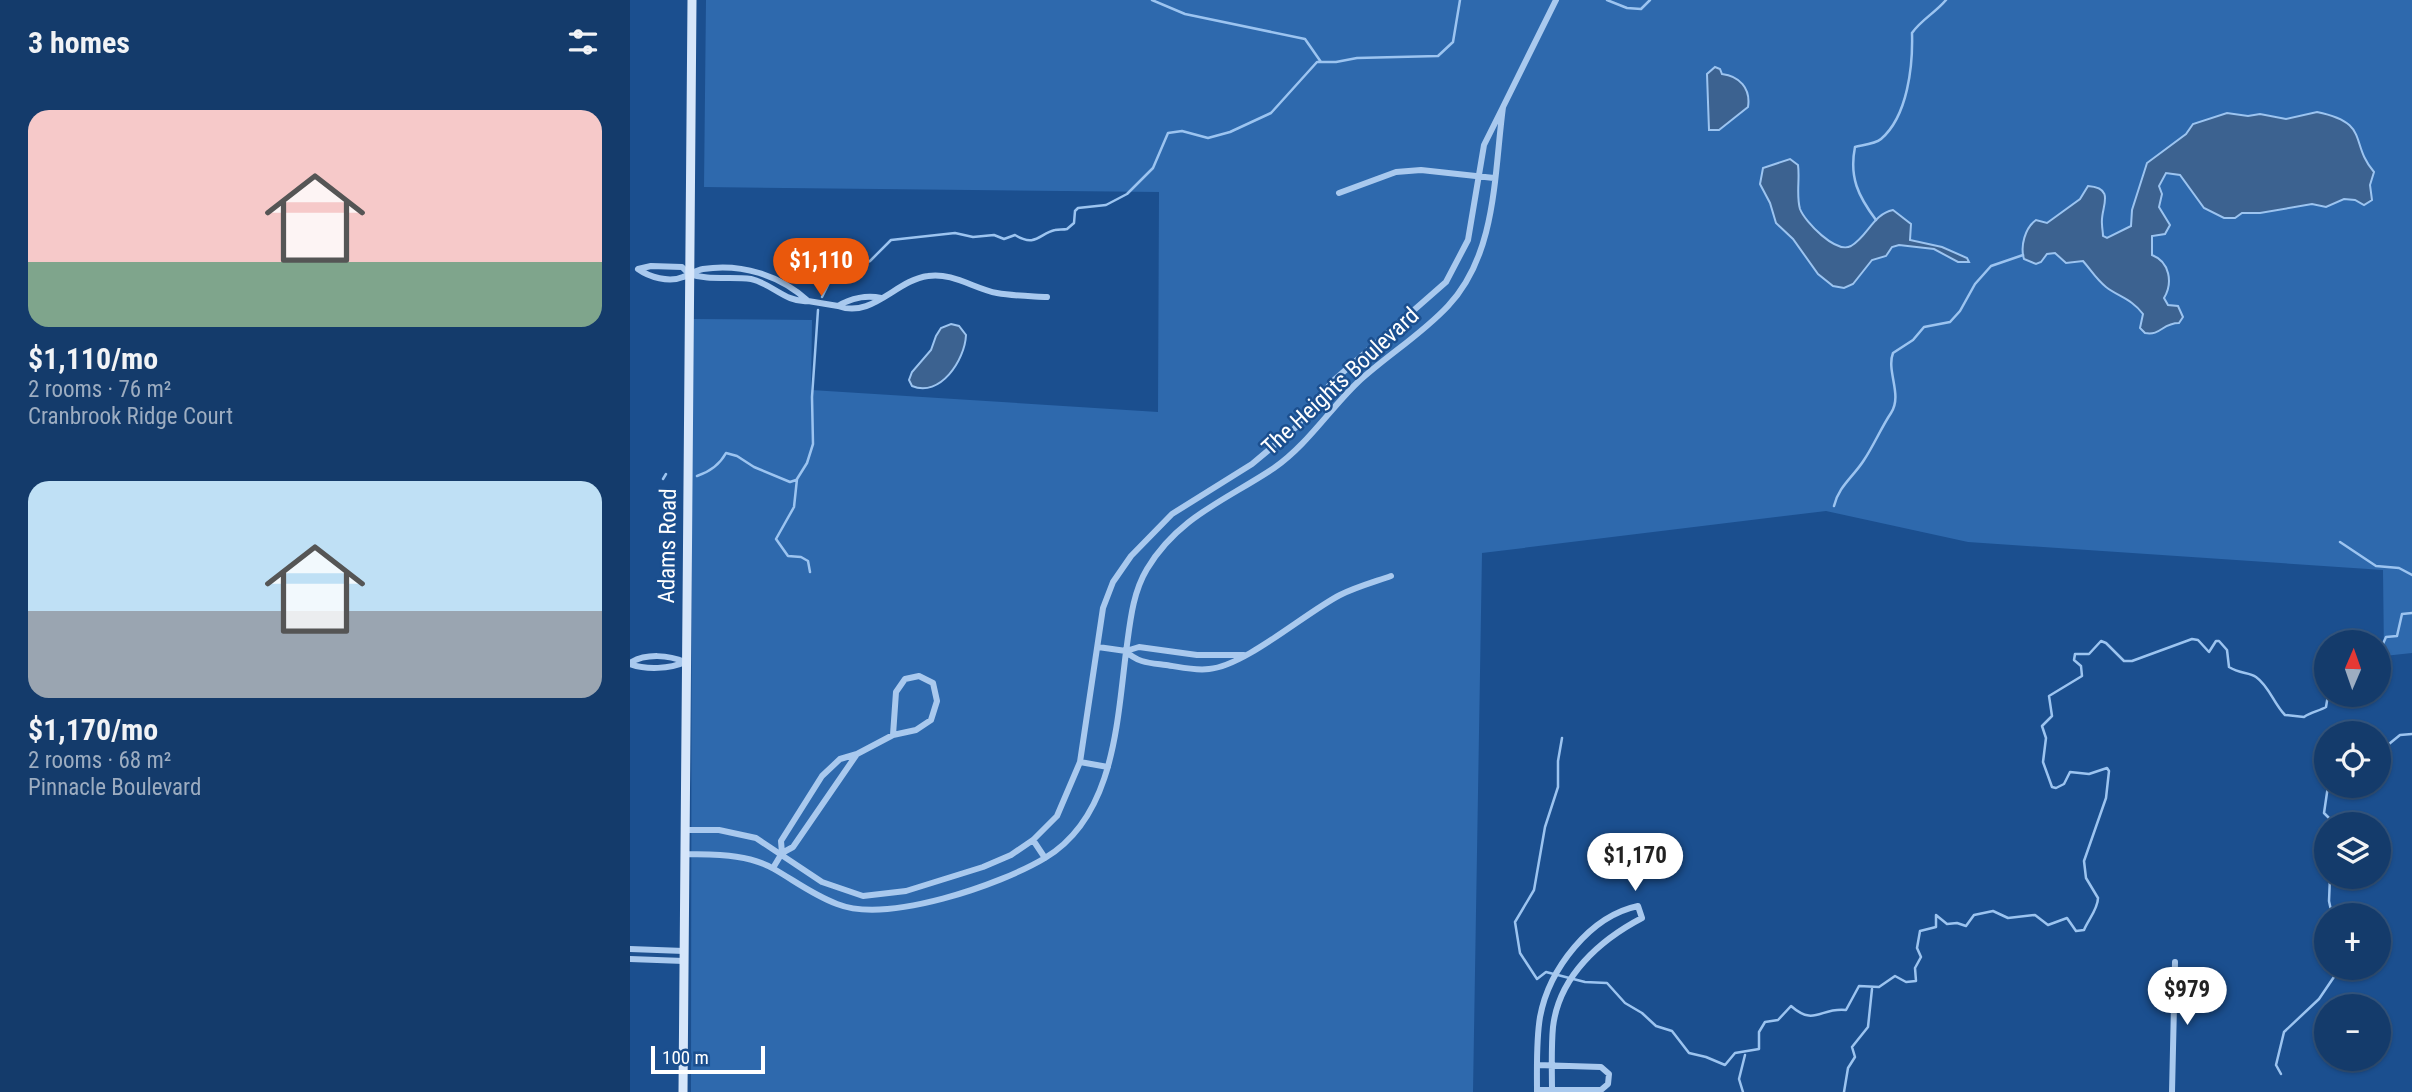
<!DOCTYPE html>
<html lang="en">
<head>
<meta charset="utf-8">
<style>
  :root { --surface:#143b6b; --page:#214673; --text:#f1f3f6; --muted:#9dadc1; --line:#33557e; --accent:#ea580c }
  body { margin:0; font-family:"Roboto Condensed",sans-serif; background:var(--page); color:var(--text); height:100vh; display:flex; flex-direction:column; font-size:26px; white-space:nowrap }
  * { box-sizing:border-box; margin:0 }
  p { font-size:23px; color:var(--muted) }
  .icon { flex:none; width:38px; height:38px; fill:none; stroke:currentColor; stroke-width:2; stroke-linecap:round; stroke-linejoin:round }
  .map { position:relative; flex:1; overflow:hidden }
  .side { display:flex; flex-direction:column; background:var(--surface); width:630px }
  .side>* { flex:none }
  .needle { width:46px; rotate:2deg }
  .fabs { position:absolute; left:1684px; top:630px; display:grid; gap:14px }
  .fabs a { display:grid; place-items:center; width:77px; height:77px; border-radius:50%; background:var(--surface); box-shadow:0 2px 5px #0004,0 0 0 2px var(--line); font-size:35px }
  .scale { position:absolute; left:21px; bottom:18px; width:114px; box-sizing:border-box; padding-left:7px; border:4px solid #fff; border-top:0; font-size:19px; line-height:24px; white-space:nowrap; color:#fff; -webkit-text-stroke:5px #1b4f8f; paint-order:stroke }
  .price { position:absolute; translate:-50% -60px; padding:0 16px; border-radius:24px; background:#fff; color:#222; font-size:23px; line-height:46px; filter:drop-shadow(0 2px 4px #0008) }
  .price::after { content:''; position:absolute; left:50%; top:42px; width:21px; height:16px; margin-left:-10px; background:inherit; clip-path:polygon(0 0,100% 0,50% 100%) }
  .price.current { background:var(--accent); color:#fff }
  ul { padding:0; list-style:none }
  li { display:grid; align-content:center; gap:14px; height:371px; padding:0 28px }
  li span { display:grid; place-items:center; height:217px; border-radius:21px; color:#555 }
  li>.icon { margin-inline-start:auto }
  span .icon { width:126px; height:126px; fill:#fffc; stroke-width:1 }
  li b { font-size:30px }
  h2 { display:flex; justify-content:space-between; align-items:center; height:84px; padding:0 28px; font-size:30px }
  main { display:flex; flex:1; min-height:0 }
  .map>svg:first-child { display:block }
  .green { fill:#2e69ad }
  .water { fill:#3c6290; stroke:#9cc4f0; stroke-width:2 }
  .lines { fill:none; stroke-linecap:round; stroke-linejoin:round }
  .stream { stroke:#9cc4f0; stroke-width:2.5 }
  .street { stroke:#a9c9ee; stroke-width:6 }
  .secondary { stroke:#d6e6fa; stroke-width:9 }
  .labels { text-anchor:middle; stroke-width:5; stroke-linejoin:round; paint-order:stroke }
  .street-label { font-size:23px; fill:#fff; stroke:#1b4f8f }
</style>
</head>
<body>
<main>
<section class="side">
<h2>3 homes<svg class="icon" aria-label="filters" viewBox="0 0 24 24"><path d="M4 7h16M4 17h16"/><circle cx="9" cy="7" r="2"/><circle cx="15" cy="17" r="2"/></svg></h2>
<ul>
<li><span style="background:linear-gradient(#f6c9c9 70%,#7fa58c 0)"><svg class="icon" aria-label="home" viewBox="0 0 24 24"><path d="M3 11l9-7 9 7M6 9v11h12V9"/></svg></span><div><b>$1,110/mo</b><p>2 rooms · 76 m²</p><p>Cranbrook Ridge Court</p></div></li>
<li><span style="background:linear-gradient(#bfe0f5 60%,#9aa5b1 0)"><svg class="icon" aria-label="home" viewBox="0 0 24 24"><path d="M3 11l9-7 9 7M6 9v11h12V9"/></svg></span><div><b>$1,170/mo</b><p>2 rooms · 68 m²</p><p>Pinnacle Boulevard</p></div></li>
</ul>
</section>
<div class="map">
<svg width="1782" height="1092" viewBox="0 0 1782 1092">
  <rect width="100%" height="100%" fill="#1b4f8f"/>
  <path class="green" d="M 76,0 L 1782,0 L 1782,653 L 1754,656 L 1753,570 L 1338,542 L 1196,511 L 852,553 L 843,1092 L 61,1092 L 62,319 L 182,320 L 181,390 L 528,412 L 529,192 L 74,187 Z"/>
  <path class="water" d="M 1085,67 L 1090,69 L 1092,74 C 1109,76 1121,88 1118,107 L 1089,130 L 1079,130 L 1077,74 Z
    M 1687,112 C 1741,123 1719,143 1744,172 L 1740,185 L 1742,200 L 1734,205 L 1725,200 L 1714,199 L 1696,207 L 1682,204 L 1630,213 L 1612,213 L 1605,218 L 1594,218 L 1574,208 L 1550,175 L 1536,173 L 1529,186 L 1532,194 L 1529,207 L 1540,225 L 1535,234 L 1522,236 L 1522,255 C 1540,262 1543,283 1534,298 L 1538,305 L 1548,306 L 1553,317 L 1549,323 C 1532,323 1531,336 1515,333 L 1510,328 L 1513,314 C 1502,299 1489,297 1476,287 C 1466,279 1461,270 1453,261 L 1436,263 L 1425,253 L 1417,254 L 1411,262 L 1406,264 L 1394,259 C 1390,246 1395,228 1406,220 L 1417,223 L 1450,199 L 1458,186 C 1487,188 1470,208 1472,224 C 1472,228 1473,232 1473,236 L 1477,238 L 1501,226 L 1502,210 L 1517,163 L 1556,134 L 1563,124 L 1597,113 L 1618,116 L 1630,114 L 1656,119 Z
    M 1160,159 L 1168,165 C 1170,179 1166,195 1170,209 C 1175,222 1206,254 1221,246 C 1238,236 1243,214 1263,210 L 1281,224 L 1280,240 L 1312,247 L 1337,258 L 1339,262 L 1328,262 L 1304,249 L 1269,245 L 1262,247 L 1256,256 L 1242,260 L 1223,284 L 1214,288 L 1203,286 L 1188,274 L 1163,239 L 1146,223 L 1140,203 L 1130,184 L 1133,168 Z
    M 321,324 L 329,326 L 336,335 C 335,360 310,398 282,386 L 279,380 L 282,372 L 301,350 L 306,336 L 311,328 Z"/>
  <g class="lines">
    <path class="stream" d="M 522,0 L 555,14 L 675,39 L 691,62
      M 977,0 L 997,8 L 1011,9 L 1020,0
      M 1246,220 C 1228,196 1219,177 1225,147 C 1233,145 1245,144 1251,139 C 1278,116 1283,65 1282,33 C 1291,20 1305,13 1316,0
      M 192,297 L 202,277 L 240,261 L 261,240 L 325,233 L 343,237 L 364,235 L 374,239 L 385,235 C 406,248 410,233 425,230 C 429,229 433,230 437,229 L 444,223 L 445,211 L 448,208 L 476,205 L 497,194 L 523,168 L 538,133 L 552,131 L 578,138 L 600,132 L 641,113 L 687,62 L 706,62 L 727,58 L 808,56 L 823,42 L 830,0
      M 67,476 C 79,472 90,464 96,453 L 107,456 L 124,467 L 160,482 L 166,480
      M 33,479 L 36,474
      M 1204,506 C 1208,487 1224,476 1234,460 C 1244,445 1251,428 1261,413 C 1273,395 1256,371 1263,353 L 1283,340 L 1294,327 L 1320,322 L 1330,311 L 1345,284 L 1361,266 L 1393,255
      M 1710,542 L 1746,566 L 1769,568 L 1782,575
      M 180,572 L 178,561 L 171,557 L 158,556 L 146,539 L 164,507 L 167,479 L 177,463 L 183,444 L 182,397 L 188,310
      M 1748,655 L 1756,637 L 1767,636 L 1772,614 L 1782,613
      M 932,738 L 928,761 L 928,787 L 915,827 L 904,890 L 885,922 L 890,953 L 907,979 L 916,972 L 955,982 L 977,983 L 995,1003 L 1012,1013 L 1026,1026 L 1042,1031 L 1059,1053 L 1076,1057 L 1095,1065 L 1105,1053 L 1129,1049 L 1129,1032 L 1135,1022 L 1148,1020 L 1161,1006 C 1185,1027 1190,1007 1216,1010 L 1229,986 L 1249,987 L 1265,976 L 1276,982 L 1286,981 L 1285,968 L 1291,957 L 1287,948 L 1290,931 L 1306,927 L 1306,915 L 1317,924 L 1327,923 L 1336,926 L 1344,915 L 1363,911 L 1378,918 L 1405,915 L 1418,925 L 1437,918 L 1446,931 L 1454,930 C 1458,920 1468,909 1468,898 L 1456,878 L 1454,861 L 1476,798 L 1479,771 L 1477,768 L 1459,774 L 1440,772 L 1434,784 L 1426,788 L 1422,787 L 1413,762 L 1416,738 L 1412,726 L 1422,716 L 1419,696 L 1452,676 L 1451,666 L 1444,660 L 1445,654 L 1459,654 L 1471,641 L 1476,643 L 1494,661 L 1502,661 L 1562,639 L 1568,640 L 1579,652 L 1586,641 L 1589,641 L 1597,650 L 1599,667 C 1610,674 1619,672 1626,677 C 1639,686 1644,704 1655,715 L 1674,717 C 1681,712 1689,711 1696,707 L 1698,695
      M 1748,753 L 1770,735 L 1782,734
      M 1698,786 L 1694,813 L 1700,819 L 1701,824
      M 1696,839 L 1696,860
      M 1700,877 L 1699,901 L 1702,915
      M 1651,1074 L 1646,1065 L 1654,1032 L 1689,999 L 1710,968
      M 1113,1092 L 1109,1079 L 1115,1055
      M 1214,1092 L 1218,1068 L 1225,1057 L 1222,1047 L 1238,1027 L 1242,989"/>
    <path class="street" d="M 873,107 L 926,0
      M 709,193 L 766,172 L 791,170 L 864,178
      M 59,274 C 79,281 100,276 121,279 C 141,283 156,303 178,301 C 150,275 111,263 73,269 C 66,270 60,275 53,277 C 39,283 19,277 8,269 L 21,266 L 52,267 L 59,274
      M 251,298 C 237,295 221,298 208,306 C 242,319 266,280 298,276 C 322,272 345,289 367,293 C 383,296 400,296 417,297
      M 178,301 L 208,306
      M 468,647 L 496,651
      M 614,655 L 567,655 L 509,647 L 496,651 C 507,663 521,663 536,665 C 550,667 565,671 579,669 C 615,666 675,613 710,595 C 726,587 744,582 761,576
      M 0,663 C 16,653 39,655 55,662
      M 0,664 C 16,670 40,669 55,662
      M 227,754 L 263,735 L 286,730 L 301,720 L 307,701 L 303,683 L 289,676 L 275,679 L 266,692 L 263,735
      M 450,762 L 478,767
      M 403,840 L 415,858
      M 54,854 C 84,855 116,853 144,869 C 165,881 183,895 207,904 C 257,924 370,885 415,858 C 484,817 487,723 496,652 C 500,624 502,594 517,569 C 548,517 596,500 644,468 C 677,445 699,410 727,383 C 756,356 791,335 818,306 C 867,254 864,174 873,107 L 854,145 L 838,240 L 816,282 L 703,381 L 665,428 L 622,464 L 542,514 L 501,556 L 483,582 L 473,608 L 450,762 L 427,816 L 403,840 L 381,855 L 353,867 L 276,891 L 233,896 L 192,882 L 126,838 L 89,830 L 54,830
      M 143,868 L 152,853 L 163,847 L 227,754 L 210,759 L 192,776 L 151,841 L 152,853
      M 0,949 L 54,951
      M 0,959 L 54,961
      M 907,1090 L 971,1090 L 978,1084 L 979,1074 L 971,1067 L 907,1065
      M 907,1092 C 907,1067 906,1041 910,1017 C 919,969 960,916 1008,906 L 1012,918 C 970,940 929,976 923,1027 C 921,1048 922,1071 922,1092
      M 1542,1092 L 1545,962"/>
    <path class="secondary" d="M 53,1092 L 62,0"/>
  </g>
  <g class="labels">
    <g class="street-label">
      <text transform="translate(710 381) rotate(-43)" y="8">The Heights Boulevard</text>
      <text transform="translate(37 546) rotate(-89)" y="8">Adams Road</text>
    </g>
  </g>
</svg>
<div class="fabs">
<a><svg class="needle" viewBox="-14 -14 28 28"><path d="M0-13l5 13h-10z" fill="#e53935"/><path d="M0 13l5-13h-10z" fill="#9dadc1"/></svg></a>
<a><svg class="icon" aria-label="locate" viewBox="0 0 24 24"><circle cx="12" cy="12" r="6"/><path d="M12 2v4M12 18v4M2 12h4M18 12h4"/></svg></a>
<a><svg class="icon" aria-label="layers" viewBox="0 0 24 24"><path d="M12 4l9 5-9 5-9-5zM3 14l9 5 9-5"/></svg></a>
<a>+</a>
<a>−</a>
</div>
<div class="scale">100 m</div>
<b class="price current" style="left:191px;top:298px">$1,110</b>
<b class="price" style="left:1005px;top:893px">$1,170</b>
<b class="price" style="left:1557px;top:1027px">$979</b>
</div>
</main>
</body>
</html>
